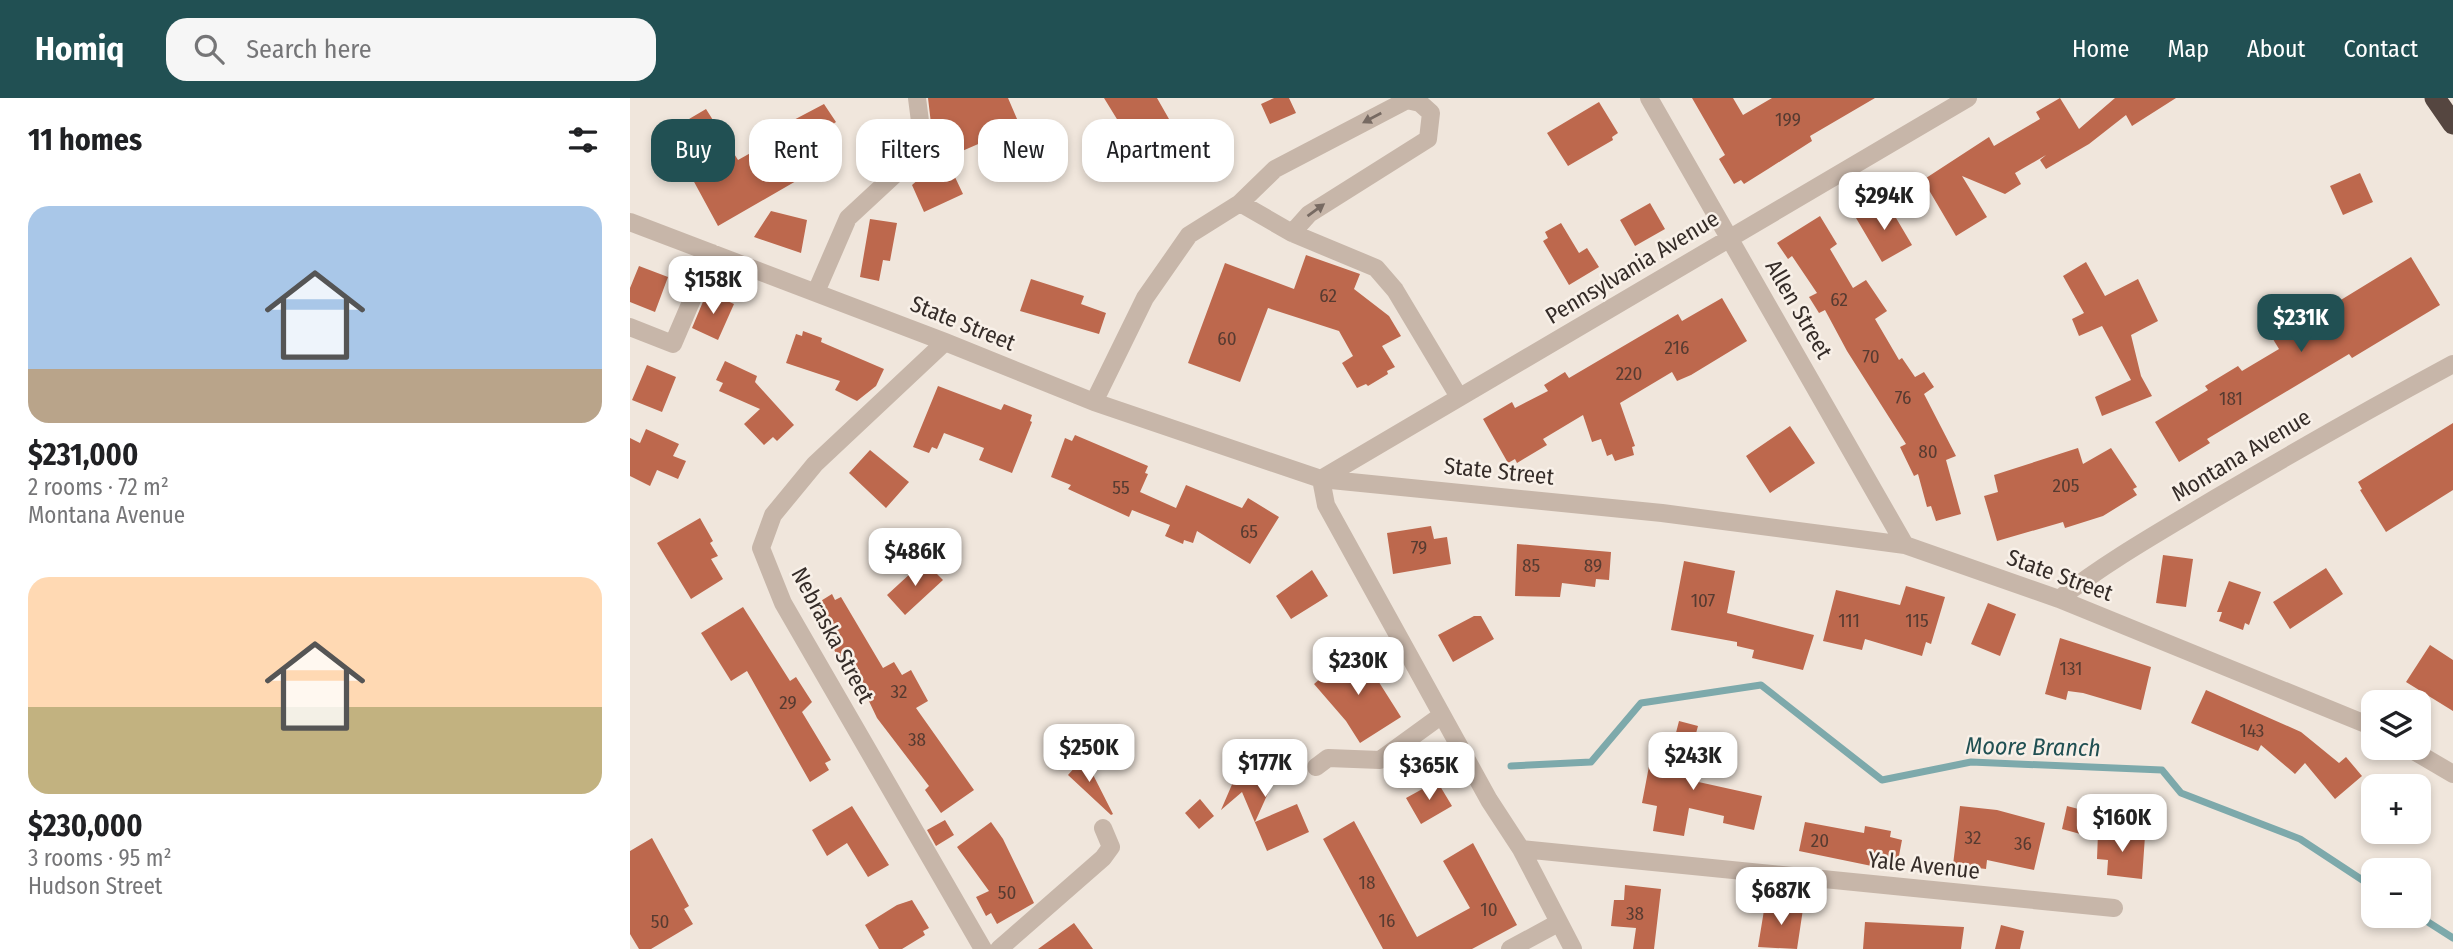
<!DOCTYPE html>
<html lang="en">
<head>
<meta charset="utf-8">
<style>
  :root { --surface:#fff; --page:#f6f6f6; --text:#202124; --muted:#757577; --accent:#215053 }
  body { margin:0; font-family:"Fira Sans Condensed",sans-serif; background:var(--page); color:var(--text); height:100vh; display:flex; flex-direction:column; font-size:26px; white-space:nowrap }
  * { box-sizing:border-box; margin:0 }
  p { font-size:23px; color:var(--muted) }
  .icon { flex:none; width:38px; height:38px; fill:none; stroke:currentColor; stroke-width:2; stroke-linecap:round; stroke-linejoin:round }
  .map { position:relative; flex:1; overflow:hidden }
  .sheet { display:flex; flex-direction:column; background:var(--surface); width:630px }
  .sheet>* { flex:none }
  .top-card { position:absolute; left:21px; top:21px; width:665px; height:63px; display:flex; gap:14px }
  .fabs { position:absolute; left:1731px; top:592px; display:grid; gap:14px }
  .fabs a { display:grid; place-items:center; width:70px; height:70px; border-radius:14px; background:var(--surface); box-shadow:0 4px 10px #0003; font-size:35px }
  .price { position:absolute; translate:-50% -60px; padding:0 16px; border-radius:14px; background:#fff; color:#222; font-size:23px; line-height:46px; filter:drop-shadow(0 2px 4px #0008) }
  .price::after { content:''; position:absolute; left:50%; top:42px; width:21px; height:16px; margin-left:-10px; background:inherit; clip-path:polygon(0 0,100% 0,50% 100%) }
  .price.current { background:var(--accent); color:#fff }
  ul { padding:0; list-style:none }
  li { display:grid; align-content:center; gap:14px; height:371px; padding:0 28px }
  li span { display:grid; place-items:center; height:217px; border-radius:21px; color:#555 }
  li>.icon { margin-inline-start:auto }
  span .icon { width:126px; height:126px; fill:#fffc; stroke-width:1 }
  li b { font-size:30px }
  h2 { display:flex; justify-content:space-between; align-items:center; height:84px; padding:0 28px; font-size:30px }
  .chip { padding:0 24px; border-radius:21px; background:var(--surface); box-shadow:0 4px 10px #0003; font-size:24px; line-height:63px }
  .chip.current { background:var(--accent); color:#fff }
  header { display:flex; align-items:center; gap:42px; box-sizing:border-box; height:98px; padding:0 35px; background:var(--accent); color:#fff }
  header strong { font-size:33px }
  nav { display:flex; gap:38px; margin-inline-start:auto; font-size:24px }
  .search { width:490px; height:63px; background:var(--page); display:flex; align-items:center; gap:18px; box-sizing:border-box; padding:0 24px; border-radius:21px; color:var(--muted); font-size:26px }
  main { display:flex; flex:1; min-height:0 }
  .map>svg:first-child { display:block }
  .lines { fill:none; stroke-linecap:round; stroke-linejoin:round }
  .stream { stroke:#7da9ab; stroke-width:7 }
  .building { fill:#bd684d }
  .minor { stroke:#c7b6a9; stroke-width:18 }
  .highway { stroke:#554640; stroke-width:21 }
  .oneway { fill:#776a62 }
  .labels { text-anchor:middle; stroke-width:5; stroke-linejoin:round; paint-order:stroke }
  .number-label { font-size:19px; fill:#573b31 }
  .street-label { font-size:23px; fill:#352c28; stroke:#f8f0e8 }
  .water-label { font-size:24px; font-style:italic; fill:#215053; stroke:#f8f0e8 }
</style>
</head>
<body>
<header>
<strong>Homiq</strong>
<div class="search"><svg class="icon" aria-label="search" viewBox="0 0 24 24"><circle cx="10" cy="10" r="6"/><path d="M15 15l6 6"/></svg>Search here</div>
<nav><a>Home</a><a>Map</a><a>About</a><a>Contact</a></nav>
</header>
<main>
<section class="sheet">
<h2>11 homes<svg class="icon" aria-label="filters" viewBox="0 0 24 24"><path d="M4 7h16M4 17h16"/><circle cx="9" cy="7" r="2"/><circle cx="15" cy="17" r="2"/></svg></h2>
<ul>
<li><span style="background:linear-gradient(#a9c7e8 75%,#b9a48a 0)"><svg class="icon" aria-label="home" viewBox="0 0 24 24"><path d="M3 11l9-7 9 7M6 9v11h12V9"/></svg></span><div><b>$231,000</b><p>2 rooms · 72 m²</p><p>Montana Avenue</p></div></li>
<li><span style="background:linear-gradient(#ffd9b3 60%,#c2b280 0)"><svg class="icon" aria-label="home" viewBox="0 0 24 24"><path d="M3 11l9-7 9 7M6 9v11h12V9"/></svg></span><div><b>$230,000</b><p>3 rooms · 95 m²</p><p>Hudson Street</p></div></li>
</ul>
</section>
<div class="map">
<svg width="1823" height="851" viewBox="0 0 1823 851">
  <rect width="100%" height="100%" fill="#f0e6dc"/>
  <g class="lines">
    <path class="stream" d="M 881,668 L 961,664 L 1011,605 L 1131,587 L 1252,682 L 1341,664 L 1532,672 L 1551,695 L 1670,741 L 1743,789
      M 1787,817 L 1823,840"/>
  </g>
  <path class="building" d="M 298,0 L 378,0 L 390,28 L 316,60 L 333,96 L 294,114 L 282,87 L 313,60 L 302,34 Z
    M 474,0 L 527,0 L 539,21 L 501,44 Z
    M 644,0 L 659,0 L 666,15 L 640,26 L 631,6 Z
    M 1062,0 L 1103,0 L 1113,17 L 1142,0 L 1245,0 L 1180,38 L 1182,43 L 1138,71 L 1114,86 L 1111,82 L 1104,86 L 1089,61 L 1095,57 Z
    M 1430,0 L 1449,31 L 1485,0 L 1546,0 L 1502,28 L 1496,17 L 1459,46 L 1416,71 L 1410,62 L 1416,57 L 1385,75 L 1391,86 L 1375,96 L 1332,78 L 1357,119 L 1326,138 L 1293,82 L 1359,39 L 1364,48 L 1410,21 L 1406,14 Z
    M 969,4 L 988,35 L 982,39 L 983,42 L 938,68 L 917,35 Z
    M 194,6 L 206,24 L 160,55 L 173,79 L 88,128 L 37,34 L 76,11 L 108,62 L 162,32 L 158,25 Z
    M 1730,75 L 1743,104 L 1713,117 L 1700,88 Z
    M 1256,103 L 1282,147 L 1252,164 L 1226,120 Z
    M 1020,105 L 1035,131 L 1005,148 L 990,122 Z
    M 141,113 L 177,122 L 171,155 L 124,139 Z
    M 1190,118 L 1207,146 L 1200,151 L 1223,190 L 1236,182 L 1257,213 L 1245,221 L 1269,262 L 1272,260 L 1285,279 L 1294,274 L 1304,289 L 1294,296 L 1326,358 L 1316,362 L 1331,416 L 1306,423 L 1301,408 L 1297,409 L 1288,376 L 1284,378 L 1270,349 L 1276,346 L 1217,253 L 1195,212 L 1189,215 L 1179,199 L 1187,195 L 1162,158 L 1158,161 L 1147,145 Z
    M 240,121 L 267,125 L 260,163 L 253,162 L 249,183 L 230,179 Z
    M 931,125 L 949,155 L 957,150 L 969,169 L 939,187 L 913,143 L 918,140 L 915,134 Z
    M 676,157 L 730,176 L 724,191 L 759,218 L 771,238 L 752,248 L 765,269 L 757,273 L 758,276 L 738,288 L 736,286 L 727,290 L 712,265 L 723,258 L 709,233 L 638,210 L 610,284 L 558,265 L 595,165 L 664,191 Z
    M 1781,159 L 1810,207 L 1722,260 L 1719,256 L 1632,308 L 1577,341 L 1580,345 L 1549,364 L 1525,324 L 1578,292 L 1575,288 L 1608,268 L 1612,273 L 1649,251 L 1632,223 L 1659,208 L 1670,227 Z
    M 1456,164 L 1475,198 L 1508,181 L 1528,223 L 1501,237 L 1511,278 L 1522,298 L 1472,318 L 1465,299 L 1501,282 L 1472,228 L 1449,238 L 1442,221 L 1454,215 L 1433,178 Z
    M 9,168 L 38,179 L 25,214 L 0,204 L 0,190 Z
    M 401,181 L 454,198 L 451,206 L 476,215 L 469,236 L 390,213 Z
    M 77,194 L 104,206 L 88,242 L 62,230 Z
    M 1092,200 L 1117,243 L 1061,277 L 1047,283 L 1042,274 L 990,305 L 1005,348 L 1002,349 L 1004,357 L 985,363 L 982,356 L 977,358 L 971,341 L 962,344 L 953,317 L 913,341 L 917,347 L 887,365 L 885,361 L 878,365 L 853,321 L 882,304 L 885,310 L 918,293 L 914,287 L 935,274 L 939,280 L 1048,216 L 1052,223 Z
    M 173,233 L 192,240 L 191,244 L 254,271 L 246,288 L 227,303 L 205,292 L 210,283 L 156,265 L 166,236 L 172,238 Z
    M 95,263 L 127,278 L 125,284 L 164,327 L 147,343 L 143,339 L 134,347 L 114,326 L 130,311 L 89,293 L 93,285 L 86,282 Z
    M 17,267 L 46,279 L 32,314 L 2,302 Z
    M 308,288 L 371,312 L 374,306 L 402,317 L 400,323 L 402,324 L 382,375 L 349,362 L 354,350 L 314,335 L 307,351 L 302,349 L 299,355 L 283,349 Z
    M 1823,325 L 1823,392 L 1756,434 L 1730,392 L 1732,391 L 1728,384 Z
    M 1160,328 L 1185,365 L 1140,395 L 1116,358 Z
    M 16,331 L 49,346 L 43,358 L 56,363 L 48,381 L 27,372 L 20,388 L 0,378 L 0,340 L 10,345 Z
    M 445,337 L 518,368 L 515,375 L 518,376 L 510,394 L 546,410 L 556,387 L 612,410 L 618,400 L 649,419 L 620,466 L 567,433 L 563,445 L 554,442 L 553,446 L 535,438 L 540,427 L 502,412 L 499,419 L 438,391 L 441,387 L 421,379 L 435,340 L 442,343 Z
    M 1448,350 L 1453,366 L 1481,350 L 1507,389 L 1503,391 L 1507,397 L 1473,418 L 1435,430 L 1433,424 L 1367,443 L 1354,398 L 1368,394 L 1364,377 Z
    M 240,352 L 279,384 L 256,410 L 219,375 Z
    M 70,420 L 83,443 L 80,445 L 88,458 L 81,461 L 93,481 L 61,501 L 27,445 Z
    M 801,428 L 804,441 L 817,439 L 821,466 L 763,476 L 757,435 Z
    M 887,446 L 981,454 L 979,482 L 966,481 L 965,489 L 932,485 L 930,499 L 885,498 Z
    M 1533,457 L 1563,461 L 1556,509 L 1526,505 Z
    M 294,463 L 313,482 L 275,517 L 257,497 Z
    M 1054,463 L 1105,473 L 1097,515 L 1184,537 L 1173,572 L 1122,560 L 1124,552 L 1107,548 L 1107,544 L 1041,532 Z
    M 1696,470 L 1713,496 L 1660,531 L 1643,504 Z
    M 682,472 L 698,498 L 661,521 L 646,498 Z
    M 1599,483 L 1631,494 L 1619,527 L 1615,525 L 1613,532 L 1589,523 L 1592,514 L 1587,514 Z
    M 1276,488 L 1315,499 L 1301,546 L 1296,544 L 1292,558 L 1235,541 L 1232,552 L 1193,543 L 1206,492 L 1270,507 Z
    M 202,496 L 205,502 L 211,499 L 253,570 L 264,564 L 272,577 L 281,572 L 298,603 L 286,610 L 344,692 L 311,715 L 295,692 L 299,688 L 247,620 L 216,555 L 208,559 L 181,509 Z
    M 1358,505 L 1386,516 L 1370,558 L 1341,546 Z
    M 113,509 L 160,583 L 166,579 L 182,604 L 172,614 L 201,662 L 195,665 L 199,672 L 180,684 L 117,573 L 101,583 L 71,535 Z
    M 844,518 L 851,518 L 864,541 L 823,564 L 808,537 Z
    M 1430,540 L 1521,569 L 1511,612 L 1453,595 L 1438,593 L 1436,602 L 1415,596 Z
    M 1800,547 L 1823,562 L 1823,613 L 1776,584 Z
    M 722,553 L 729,562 L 733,559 L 771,619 L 730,645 L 716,623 L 684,586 Z
    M 1576,592 L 1671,634 L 1709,665 L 1716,659 L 1732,678 L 1705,701 L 1675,665 L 1665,676 L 1631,647 L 1628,653 L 1561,625 Z
    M 1049,623 L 1068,628 L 1057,669 L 1066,671 L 1064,683 L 1132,698 L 1124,732 L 1093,725 L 1094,718 L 1059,710 L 1054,738 L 1023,733 L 1027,708 L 1012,705 L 1020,663 L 1038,666 Z
    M 619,647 L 648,659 L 643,671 L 648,673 L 625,724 L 667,706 L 679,734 L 637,753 L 612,694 L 591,712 Z
    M 454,659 L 483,716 L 481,717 L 438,677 Z
    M 807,683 L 822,708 L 791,726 L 776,700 Z
    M 570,701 L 584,718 L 569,731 L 555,715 Z
    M 222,708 L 259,767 L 238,779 L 217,745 L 197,758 L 182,732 Z
    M 1330,708 L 1367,712 L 1415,725 L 1404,772 L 1357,762 L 1356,771 L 1323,767 Z
    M 1437,708 L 1460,714 L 1454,737 L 1432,731 Z
    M 315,722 L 324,737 L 306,748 L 297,732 Z
    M 724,723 L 787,839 L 840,810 L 813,763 L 843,745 L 887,827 L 842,851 L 753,851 L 693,741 Z
    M 361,724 L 373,741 L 404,805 L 367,826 L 361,815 L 356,818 L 346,799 L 359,793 L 327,749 Z
    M 1175,724 L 1234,735 L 1235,728 L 1261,733 L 1260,739 L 1272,742 L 1266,773 L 1169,753 Z
    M 1468,735 L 1515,738 L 1512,781 L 1477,777 L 1478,762 L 1467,761 Z
    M 22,740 L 59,808 L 54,811 L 63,826 L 21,851 L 9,851 L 0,836 L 0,753 Z
    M 995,787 L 1031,791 L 1024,851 L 1003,851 L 1006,830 L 981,828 L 984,802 L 994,802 Z
    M 282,802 L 299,830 L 293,833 L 295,837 L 272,851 L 249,851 L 235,827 L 267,807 Z
    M 1135,806 L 1173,811 L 1167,851 L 1128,849 Z
    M 1235,824 L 1334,829 L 1331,851 L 1233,851 Z
    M 444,825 L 463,851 L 408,851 Z
    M 1371,827 L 1394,833 L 1390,851 L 1365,851 Z"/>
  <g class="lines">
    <path class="minor" d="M 1019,0 L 1275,447
      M 0,124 L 315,244 L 464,304 L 691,381 L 1032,415 L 1275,447 L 1429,501 L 1743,629
      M 662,135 L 746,170 L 765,192 L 829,299
      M 186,194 L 218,120 L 287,56 L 291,31 L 287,0
      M 0,229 L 43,246 L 82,155
      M 315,244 L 185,366 L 143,417 L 131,450 L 153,505 L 353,851
      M 464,304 L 515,200 L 559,137 L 610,105 L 645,71 L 777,2 L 790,5 L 801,15 L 798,41 L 679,116 L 662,135 L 610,105
      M 691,381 L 1338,0
      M 691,381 L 696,407 L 859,702 L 891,751 L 943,851
      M 1429,501 C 1479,462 1533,432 1586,400 C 1664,354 1743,309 1823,266
      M 1777,649 L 1823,676
      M 686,669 L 698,660 L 750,662 L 812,617
      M 891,751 L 1484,810
      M 369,851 L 473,760 L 481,749 L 473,730
      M 880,851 L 928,825"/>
    <path class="highway" d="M 1805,0 L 1823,26"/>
  </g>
  <defs><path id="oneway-solid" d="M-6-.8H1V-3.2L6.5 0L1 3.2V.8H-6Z" transform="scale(1.75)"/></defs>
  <g class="oneway">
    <use href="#oneway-solid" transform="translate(742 20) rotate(152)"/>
    <use href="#oneway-solid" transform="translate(686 112) rotate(-36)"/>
  </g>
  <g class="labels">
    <g class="number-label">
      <text x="1158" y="28">199</text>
      <text x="698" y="204">62</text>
      <text x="1209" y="208">62</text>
      <text x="597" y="247">60</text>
      <text x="1047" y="256">216</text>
      <text x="1241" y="265">70</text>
      <text x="999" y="282">220</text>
      <text x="1273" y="306">76</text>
      <text x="1601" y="307">181</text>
      <text x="1298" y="360">80</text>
      <text x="1436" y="394">205</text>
      <text x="491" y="396">55</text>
      <text x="619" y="440">65</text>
      <text x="789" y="456">79</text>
      <text x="901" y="474">85</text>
      <text x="963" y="474">89</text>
      <text x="1073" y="509">107</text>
      <text x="1219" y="529">111</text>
      <text x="1287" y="529">115</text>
      <text x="1441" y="577">131</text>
      <text x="269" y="600">32</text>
      <text x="158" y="611">29</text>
      <text x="1622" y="639">143</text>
      <text x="287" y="648">38</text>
      <text x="1343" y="746">32</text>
      <text x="1190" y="749">20</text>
      <text x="1393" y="752">36</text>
      <text x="737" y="791">18</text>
      <text x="377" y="801">50</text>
      <text x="859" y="818">10</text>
      <text x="1005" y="822">38</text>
      <text x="757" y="829">16</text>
      <text x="30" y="830">50</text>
    </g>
    <g class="street-label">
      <text transform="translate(1002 169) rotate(-31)" y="8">Pennsylvania Avenue</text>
      <text transform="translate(1169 211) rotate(60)" y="8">Allen Street</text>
      <text transform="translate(333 225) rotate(22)" y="8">State Street</text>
      <text transform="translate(1611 357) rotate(-31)" y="8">Montana Avenue</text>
      <text transform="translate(869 373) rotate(6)" y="8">State Street</text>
      <text transform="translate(1430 477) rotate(20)" y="8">State Street</text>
      <text transform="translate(203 537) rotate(62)" y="8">Nebraska Street</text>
      <text transform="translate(1294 767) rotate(6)" y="8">Yale Avenue</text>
    </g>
    <g class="water-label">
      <text transform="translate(1403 649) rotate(1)" y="8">Moore Branch</text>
    </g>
  </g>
</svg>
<div class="fabs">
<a><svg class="icon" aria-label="layers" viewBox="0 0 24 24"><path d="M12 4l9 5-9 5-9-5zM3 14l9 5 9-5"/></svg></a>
<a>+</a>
<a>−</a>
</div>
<b class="price" style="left:1254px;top:134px">$294K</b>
<b class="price" style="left:83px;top:218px">$158K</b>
<b class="price current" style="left:1671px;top:256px">$231K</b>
<b class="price" style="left:285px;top:490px">$486K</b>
<b class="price" style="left:728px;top:599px">$230K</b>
<b class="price" style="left:459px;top:686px">$250K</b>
<b class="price" style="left:1063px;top:694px">$243K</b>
<b class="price" style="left:635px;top:701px">$177K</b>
<b class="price" style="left:799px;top:704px">$365K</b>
<b class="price" style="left:1492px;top:756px">$160K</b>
<b class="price" style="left:1151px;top:829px">$687K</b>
<div class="top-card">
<a class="chip current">Buy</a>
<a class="chip">Rent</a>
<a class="chip">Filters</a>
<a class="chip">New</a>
<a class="chip">Apartment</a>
</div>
</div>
</main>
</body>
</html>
